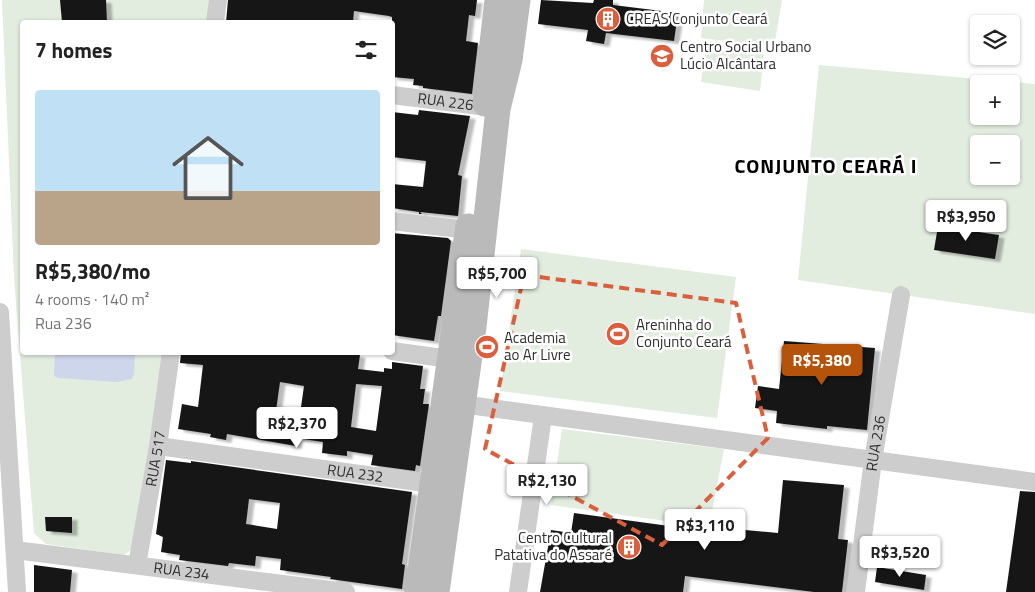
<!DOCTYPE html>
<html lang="en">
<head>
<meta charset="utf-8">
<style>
  :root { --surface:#fff; --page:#f2f2f2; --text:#222; --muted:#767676; --line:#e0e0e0; --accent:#b45309 }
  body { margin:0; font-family:"Titillium Web",sans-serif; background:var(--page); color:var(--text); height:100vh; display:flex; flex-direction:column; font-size:19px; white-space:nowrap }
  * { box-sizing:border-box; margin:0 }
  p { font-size:16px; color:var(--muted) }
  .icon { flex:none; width:28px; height:28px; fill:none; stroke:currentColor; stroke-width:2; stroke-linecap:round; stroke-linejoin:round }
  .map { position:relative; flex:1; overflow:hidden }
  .drawer { position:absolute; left:20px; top:20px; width:375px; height:335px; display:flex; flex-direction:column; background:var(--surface); border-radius:5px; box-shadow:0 1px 4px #0004 }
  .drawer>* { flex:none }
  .controls { position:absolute; left:970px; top:15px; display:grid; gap:10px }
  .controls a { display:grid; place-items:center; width:50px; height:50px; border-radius:5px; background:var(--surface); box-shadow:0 1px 4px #0004; font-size:25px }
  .price { position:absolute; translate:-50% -42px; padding:0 11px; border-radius:5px; background:#fff; color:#222; font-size:16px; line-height:32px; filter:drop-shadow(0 1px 2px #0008) }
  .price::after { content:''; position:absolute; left:50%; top:30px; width:15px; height:11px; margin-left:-8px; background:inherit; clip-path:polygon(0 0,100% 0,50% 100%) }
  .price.current { background:var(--accent); color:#fff }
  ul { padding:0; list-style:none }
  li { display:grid; align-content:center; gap:10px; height:265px; padding:0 15px }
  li+li { border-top:1px solid var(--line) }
  li span { display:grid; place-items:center; height:155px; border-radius:5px; color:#555 }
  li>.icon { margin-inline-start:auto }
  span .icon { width:90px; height:90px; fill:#fffc; stroke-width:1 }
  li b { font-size:21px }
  h2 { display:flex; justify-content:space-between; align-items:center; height:60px; padding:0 15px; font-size:21px }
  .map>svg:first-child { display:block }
  .green { fill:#e2ecdf; fill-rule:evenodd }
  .water { fill:#cdd6eb }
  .building { fill:#171717; fill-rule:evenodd; filter:url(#shadow) }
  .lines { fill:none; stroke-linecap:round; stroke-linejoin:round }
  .street { stroke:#cdcdcd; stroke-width:18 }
  .secondary { stroke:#bababa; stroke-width:25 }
  .marked { fill:none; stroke:#dc5f3d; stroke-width:4; stroke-dasharray:10 6; stroke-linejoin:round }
  .labels { text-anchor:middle; stroke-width:5; stroke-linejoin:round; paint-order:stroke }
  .poi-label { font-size:15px; fill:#303030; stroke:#fff; text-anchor:start }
  .street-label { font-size:15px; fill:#303030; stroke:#fff }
  .district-label { font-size:20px; font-weight:bold; letter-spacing:1px; fill:#000; stroke:#fff }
</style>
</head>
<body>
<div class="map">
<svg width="1035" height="592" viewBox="0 0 1035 592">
  <defs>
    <filter id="shadow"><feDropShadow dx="5.5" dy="3" stdDeviation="1" flood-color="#0004"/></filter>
  </defs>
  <rect width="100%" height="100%" fill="#fff"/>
  <path class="green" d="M 2,0 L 215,0 L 212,22 L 22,22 L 22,352 L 168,353 L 132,549 L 124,555 L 46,544 L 34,533 L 14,278 Z
    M 704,0 L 782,0 L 774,47 L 701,38 Z
    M 706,47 L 764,54 L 760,91 L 701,82 Z
    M 819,65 L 1035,84 L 1035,314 L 798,280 ZM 979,84 L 1011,84 L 1011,116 L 979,116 ZM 979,144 L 1011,144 L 1011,176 L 979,176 Z
    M 521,249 L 736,277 L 717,418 L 500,391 Z
    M 562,429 L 724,449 L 709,527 L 551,505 Z"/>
  <path class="water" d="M 55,353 L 135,353 L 134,374 L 132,379 L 117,382 L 59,378 L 54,376 Z"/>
  <path class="building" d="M 60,0 L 106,0 L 107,22 L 62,22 Z
    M 228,0 L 477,0 L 475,16 L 469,15 L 466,41 L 478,43 L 472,94 L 423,88 L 423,86 L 413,85 L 414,79 L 392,77 L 392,17 L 389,16 L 354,11 L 353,22 L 226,22 Z
    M 541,0 L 593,3 L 594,0 L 613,0 L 613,5 L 678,13 L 674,41 L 606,33 L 604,44 L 586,41 L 588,30 L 538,24 Z
    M 419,110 L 470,116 L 458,175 L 462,176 L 458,216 L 420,212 L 422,214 L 419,214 L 419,212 L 392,208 L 392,184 L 423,187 L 426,161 L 392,157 L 392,112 L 418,115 Z
    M 938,226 L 999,235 L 995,259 L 934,250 Z
    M 392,233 L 448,238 L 451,241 L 441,316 L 438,316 L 434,341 L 392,335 Z
    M 784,341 L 875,348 L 867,430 L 827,426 L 827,429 L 776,423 L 777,411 L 755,408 L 758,386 L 779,389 Z
    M 181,352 L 346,352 L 360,355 L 358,369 L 384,372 L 384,368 L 392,369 L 392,362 L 423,366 L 420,389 L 425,389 L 423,404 L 429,404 L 420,466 L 416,465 L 415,471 L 371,465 L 373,455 L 347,451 L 347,456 L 322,453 L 323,442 L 297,438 L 296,446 L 227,434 L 226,440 L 210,437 L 211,434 L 178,429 L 182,404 L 198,407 L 203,365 L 180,363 ZM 280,382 L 304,386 L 300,414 L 276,411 ZM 356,384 L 382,386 L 376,431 L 351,427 Z
    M 166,460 L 191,463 L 191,461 L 412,492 L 402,564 L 405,565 L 402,589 L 330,579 L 331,577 L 280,570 L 281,559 L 256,556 L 255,566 L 229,563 L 228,566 L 179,560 L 180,555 L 161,552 L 163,537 L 156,534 ZM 249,499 L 280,503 L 277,529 L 246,524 Z
    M 783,480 L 844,485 L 838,539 L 848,540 L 842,592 L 814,592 L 685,576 L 683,592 L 540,592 L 551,530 L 571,533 L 574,513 L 713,532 L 713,527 L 778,533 Z
    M 1020,491 L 1035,492 L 1035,592 L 1006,592 Z
    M 45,517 L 72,517 L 72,533 L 46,531 Z
    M 34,565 L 72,570 L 70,592 L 34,592 Z
    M 877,567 L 926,575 L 924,590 L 875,582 Z"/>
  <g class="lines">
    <g class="street">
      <path d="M 215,22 L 218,0"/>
      <path id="s1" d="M 392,95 L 495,108"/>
      <path d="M 392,221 L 468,230"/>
      <path d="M 0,312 L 17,592"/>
      <path d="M 392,351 L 450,359"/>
      <path d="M 461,404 L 1035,482"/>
      <path id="s2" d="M 158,446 L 432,484"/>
      <path id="s3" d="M 15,550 L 346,592"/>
      <path id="s4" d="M 137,565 L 158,446 L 171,352"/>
      <path d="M 518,592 L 543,416"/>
      <path id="s5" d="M 856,592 L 873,460 L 901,295"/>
    </g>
    <path class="secondary" d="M 485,104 L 497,0
      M 417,592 L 468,226
      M 437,592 L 474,327 L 498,109 L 510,60 L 518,0"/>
  </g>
  <path class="marked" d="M 524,275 L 736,303 L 768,438 L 662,545 L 485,449 Z"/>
  <defs>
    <g id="building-disc" transform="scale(1.25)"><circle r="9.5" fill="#dc5f3d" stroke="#fff"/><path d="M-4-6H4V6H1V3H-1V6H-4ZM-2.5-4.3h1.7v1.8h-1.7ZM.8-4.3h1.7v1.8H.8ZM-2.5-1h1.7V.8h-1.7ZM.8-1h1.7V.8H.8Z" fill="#fff"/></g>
    <g id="school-disc" transform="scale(1.25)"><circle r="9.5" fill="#dc5f3d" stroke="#fff"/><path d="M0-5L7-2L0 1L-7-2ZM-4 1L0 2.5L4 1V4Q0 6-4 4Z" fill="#fff"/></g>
    <g id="stadium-disc" transform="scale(1.25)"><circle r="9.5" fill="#dc5f3d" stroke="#fff"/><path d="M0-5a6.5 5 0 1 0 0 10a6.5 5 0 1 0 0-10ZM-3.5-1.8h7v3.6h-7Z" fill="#fff"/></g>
  </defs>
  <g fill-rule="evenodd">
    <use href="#building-disc" x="608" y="19"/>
    <use href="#school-disc" x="662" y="56"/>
    <use href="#stadium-disc" x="618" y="334"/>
    <use href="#stadium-disc" x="487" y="347"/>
    <use href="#building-disc" x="629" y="547"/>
  </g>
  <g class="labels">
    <g class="poi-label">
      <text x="626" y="24">CREAS Conjunto Ceará</text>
      <text x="680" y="52">Centro Social Urbano<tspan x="680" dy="17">Lúcio Alcântara</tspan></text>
      <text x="636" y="330">Areninha do<tspan x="636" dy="17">Conjunto Ceará</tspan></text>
      <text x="504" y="343">Academia<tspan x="504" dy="17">ao Ar Livre</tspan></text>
      <text x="612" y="543" text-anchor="end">Centro Cultural<tspan x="612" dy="17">Patativa do Assaré</tspan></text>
    </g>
    <g class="street-label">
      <text dy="5" stroke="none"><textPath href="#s1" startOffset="54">RUA 226</textPath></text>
      <text dy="5" stroke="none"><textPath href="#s5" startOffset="150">RUA 236</textPath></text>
      <text dy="5" stroke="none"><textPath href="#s4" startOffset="108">RUA 517</textPath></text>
      <text dy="5" stroke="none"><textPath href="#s2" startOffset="199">RUA 232</textPath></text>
      <text dy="5" stroke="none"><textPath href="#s3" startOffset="168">RUA 234</textPath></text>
    </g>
    <g class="district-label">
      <text x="826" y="173">CONJUNTO CEARÁ I</text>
    </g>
  </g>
</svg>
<div class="controls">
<a><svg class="icon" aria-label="layers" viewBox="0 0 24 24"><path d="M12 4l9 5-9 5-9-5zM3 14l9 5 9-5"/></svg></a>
<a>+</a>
<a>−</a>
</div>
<b class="price" style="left:966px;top:242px">R$3,950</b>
<b class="price" style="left:497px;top:299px">R$5,700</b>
<b class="price current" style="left:822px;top:386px">R$5,380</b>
<b class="price" style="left:297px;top:449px">R$2,370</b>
<b class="price" style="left:547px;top:506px">R$2,130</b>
<b class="price" style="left:705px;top:551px">R$3,110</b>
<b class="price" style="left:900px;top:578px">R$3,520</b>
<section class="drawer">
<h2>7 homes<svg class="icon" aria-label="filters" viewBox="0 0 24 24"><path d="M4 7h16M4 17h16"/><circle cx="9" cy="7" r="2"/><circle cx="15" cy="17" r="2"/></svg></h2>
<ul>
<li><span style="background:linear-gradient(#bfe0f5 65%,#b9a48a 0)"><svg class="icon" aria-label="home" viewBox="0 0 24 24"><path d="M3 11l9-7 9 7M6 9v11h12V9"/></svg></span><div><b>R$5,380/mo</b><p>4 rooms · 140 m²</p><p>Rua 236</p></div></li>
</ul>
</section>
</div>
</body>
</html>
